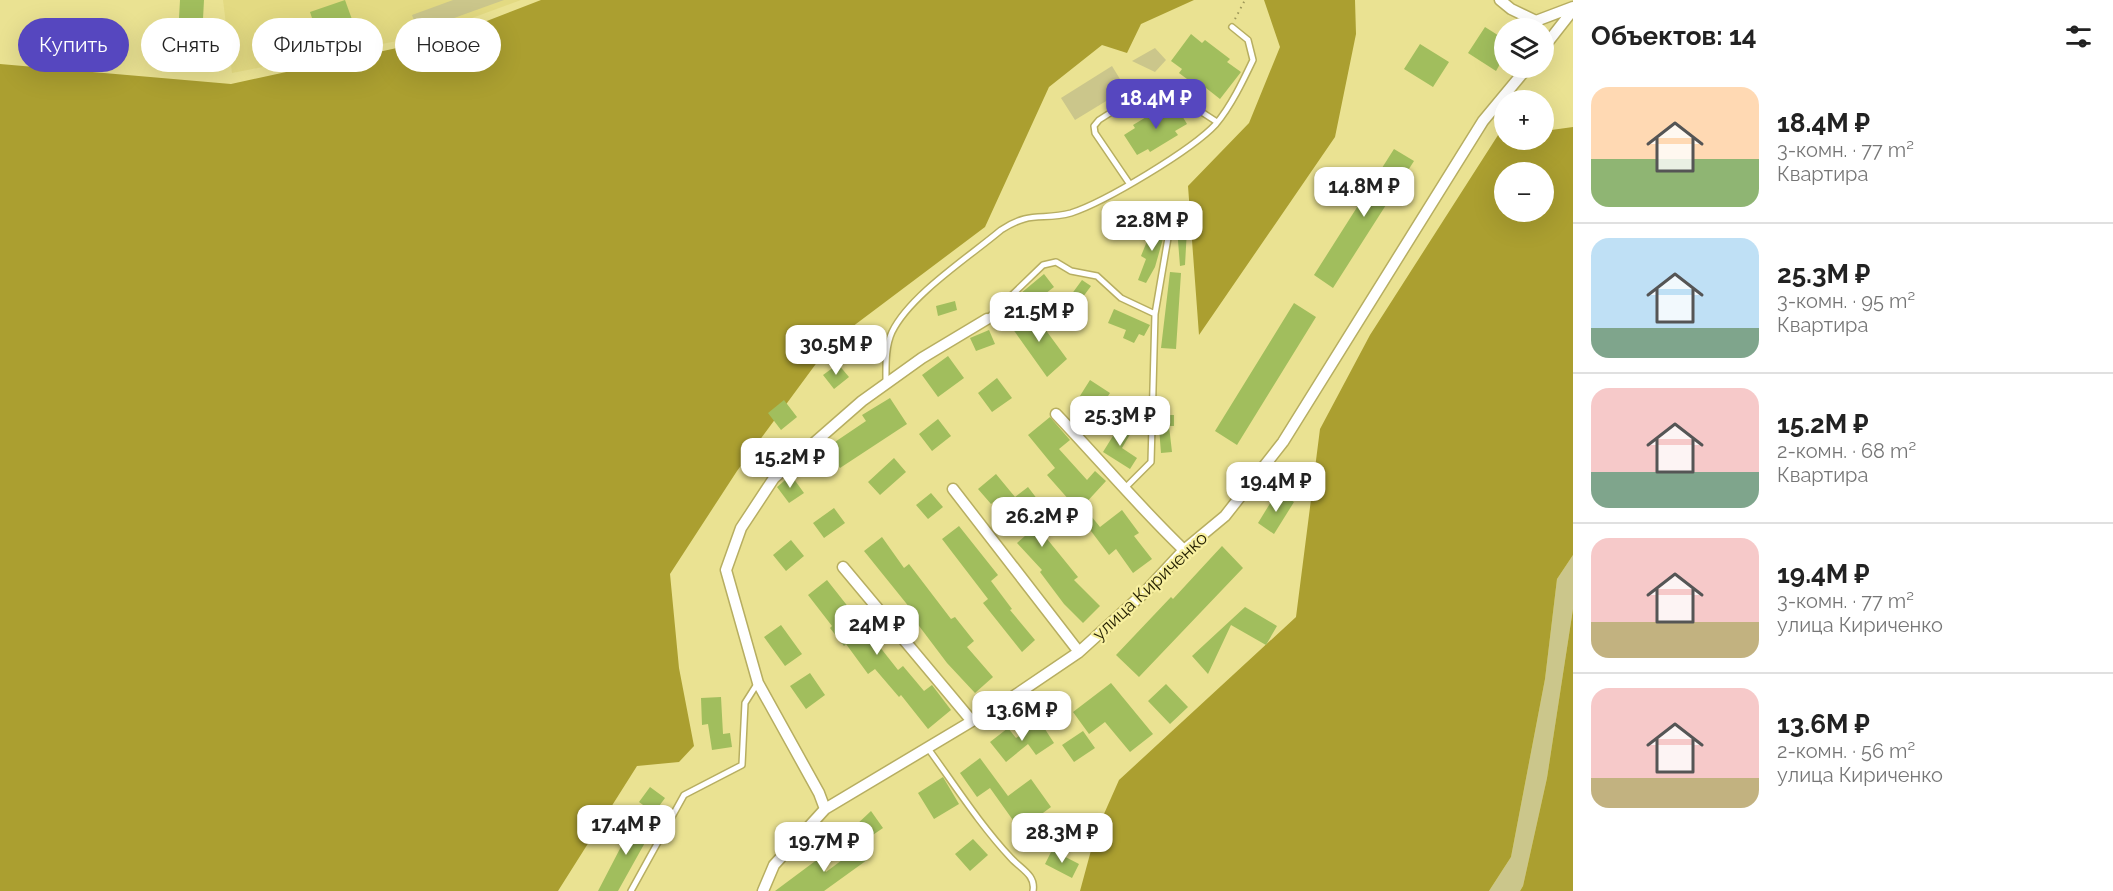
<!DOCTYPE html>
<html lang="ru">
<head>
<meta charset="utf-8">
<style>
  :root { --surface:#fff; --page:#f6f6f6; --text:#222; --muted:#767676; --line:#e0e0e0; --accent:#5647bf }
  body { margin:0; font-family:Raleway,sans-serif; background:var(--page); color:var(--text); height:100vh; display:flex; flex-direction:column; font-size:22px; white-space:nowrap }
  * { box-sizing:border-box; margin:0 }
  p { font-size:20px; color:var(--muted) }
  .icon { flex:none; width:33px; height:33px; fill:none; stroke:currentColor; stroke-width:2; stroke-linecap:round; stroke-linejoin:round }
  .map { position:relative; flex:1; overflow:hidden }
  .details { display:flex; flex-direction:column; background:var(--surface); width:540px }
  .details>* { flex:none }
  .hud { position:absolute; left:18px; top:18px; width:570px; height:54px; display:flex; gap:12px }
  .buttons { position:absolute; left:1494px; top:18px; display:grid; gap:12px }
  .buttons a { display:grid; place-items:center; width:60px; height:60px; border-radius:50%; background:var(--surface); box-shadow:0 6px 24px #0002; font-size:30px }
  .price { position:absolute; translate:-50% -51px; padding:0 14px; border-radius:12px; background:#fff; color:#222; font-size:20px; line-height:39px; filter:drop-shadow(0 2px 3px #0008) }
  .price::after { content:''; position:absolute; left:50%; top:36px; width:18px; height:14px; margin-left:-9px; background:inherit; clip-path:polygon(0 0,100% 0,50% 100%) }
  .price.current { background:var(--accent); color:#fff }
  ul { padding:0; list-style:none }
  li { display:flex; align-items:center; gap:18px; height:150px; padding:0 18px }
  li+li { border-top:2px solid var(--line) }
  li span { display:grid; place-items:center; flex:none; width:168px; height:120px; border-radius:18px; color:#555 }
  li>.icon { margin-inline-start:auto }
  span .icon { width:72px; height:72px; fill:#fffc; stroke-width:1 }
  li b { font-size:26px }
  h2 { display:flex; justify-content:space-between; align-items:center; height:72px; padding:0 18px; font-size:26px }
  .pill { padding:0 21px; border-radius:27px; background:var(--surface); box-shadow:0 6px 24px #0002; font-size:21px; line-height:54px }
  .pill.current { background:var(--accent); color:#fff }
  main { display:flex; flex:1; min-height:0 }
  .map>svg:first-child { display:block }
  .built { fill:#e3da82 }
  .green { fill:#cbc68b }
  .forest { fill:#ab9f30; fill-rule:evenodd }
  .building { fill:#a1be5d }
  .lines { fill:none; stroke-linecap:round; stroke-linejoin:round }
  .service-casing { stroke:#b7ae61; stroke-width:8 }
  .minor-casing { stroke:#b7ae61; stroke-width:13 }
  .path { stroke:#9d975a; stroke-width:2; stroke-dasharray:1.5 4.5; stroke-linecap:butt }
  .service { stroke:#fff; stroke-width:5 }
  .minor { stroke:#fff; stroke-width:10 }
  .labels { text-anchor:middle; stroke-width:4.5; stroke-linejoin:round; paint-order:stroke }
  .street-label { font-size:18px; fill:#231f00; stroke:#f7ef9f }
</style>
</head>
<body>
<main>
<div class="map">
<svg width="1573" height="891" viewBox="0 0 1573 891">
  <rect width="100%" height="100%" fill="#eae292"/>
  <path class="built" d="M 223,0 L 521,0 L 423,36 L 232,73 Z"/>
  <path class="green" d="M 453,0 L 504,0 L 418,31 L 412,15 Z
    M 1155,48 L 1166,60 L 1155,72 L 1132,61 Z
    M 1112,66 L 1126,89 L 1075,120 L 1061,98 Z
    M 1573,555 L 1573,609 L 1547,778 L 1523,886 L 1520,891 L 1489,891 L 1511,857 L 1545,679 L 1557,579 Z"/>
  <path class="forest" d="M 541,0 L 1194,0 L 1141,24 L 1127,53 L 1102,45 L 1049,87 L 985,227 L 832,342 L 737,471 L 670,574 L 679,668 L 694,746 L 679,762 L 637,766 L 558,891 L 0,891 L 0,64 L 231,84 L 443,38 Z
    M 1264,0 L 1355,0 L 1356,34 L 1335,137 L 1199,335 L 1188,186 L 1249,123 L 1280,47 Z
    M 1573,127 L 1573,555 L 1557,579 L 1545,679 L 1511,857 L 1489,891 L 1080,891 L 1096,832 L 1119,780 L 1296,617 L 1320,429 L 1370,335 L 1500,132 L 1504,132 L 1504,140 L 1544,140 L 1544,131 ZM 1504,172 L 1544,172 L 1544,212 L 1504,212 Z
    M 1573,609 L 1573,891 L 1520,891 L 1523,886 L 1547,778 Z"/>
  <path class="building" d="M 180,0 L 204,0 L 203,19 L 179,18 Z
    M 345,0 L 354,25 L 286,50 L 279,30 L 312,18 L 310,12 Z
    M 1485,27 L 1504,39 L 1504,57 L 1496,71 L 1468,53 Z
    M 1191,34 L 1202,43 L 1205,40 L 1230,59 L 1227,62 L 1241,72 L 1220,99 L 1206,88 L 1203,91 L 1179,73 L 1182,69 L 1171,61 Z
    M 1420,44 L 1449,62 L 1433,87 L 1404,69 Z
    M 189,54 L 207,55 L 206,69 L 188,67 Z
    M 1175,104 L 1187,124 L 1175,131 L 1178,135 L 1150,152 L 1148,149 L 1137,155 L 1124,135 L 1135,128 L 1133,125 L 1161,108 L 1163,111 Z
    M 1394,149 L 1414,161 L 1333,288 L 1314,275 Z
    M 1154,224 L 1166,228 L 1155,267 L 1146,283 L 1138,280 L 1146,259 L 1141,256 Z
    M 1177,228 L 1187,229 L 1185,265 L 1180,266 Z
    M 1170,272 L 1181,273 L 1176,349 L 1161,348 Z
    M 1044,274 L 1054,287 L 1024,310 L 1015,298 Z
    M 1082,280 L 1091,286 L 1080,301 L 1071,295 Z
    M 955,301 L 957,310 L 938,316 L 936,306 Z
    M 1294,303 L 1316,317 L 1237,445 L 1215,431 Z
    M 1114,309 L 1150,325 L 1144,336 L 1139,334 L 1134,343 L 1123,338 L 1126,330 L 1108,323 Z
    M 1031,310 L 1067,359 L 1047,377 L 1010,325 Z
    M 989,330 L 995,344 L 976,351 L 970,338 Z
    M 948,356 L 964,378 L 938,397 L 922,375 Z
    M 838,364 L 849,377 L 834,389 L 823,375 Z
    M 997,378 L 1012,398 L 992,412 L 978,393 Z
    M 1090,380 L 1110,393 L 1098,411 L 1078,399 Z
    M 890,398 L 907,424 L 840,468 L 826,448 L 866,421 L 862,415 Z
    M 784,400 L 797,417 L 781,430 L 768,413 Z
    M 1158,415 L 1174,415 L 1174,426 L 1169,426 L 1172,452 L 1161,453 Z
    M 1050,417 L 1070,440 L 1059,449 L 1087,480 L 1095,471 L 1106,481 L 1083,506 L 1100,527 L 1122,510 L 1139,533 L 1134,536 L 1152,559 L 1133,573 L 1116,549 L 1109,555 L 1085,523 L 1072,533 L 1056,512 L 1070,501 L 1047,475 L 1055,468 L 1028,435 Z
    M 938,419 L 951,436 L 932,451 L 919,434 Z
    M 1121,423 L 1132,431 L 1122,448 L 1137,458 L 1130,469 L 1103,452 Z
    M 894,458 L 906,472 L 880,495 L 868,482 Z
    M 996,474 L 1015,497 L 1028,487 L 1044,508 L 1030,518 L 1078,577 L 1074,580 L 1100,606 L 1083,623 L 1064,604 L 1040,572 L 1042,570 L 1017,543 L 1026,535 L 998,498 L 991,504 L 978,489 Z
    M 791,475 L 804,493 L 789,503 L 777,487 Z
    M 1277,492 L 1294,502 L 1274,534 L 1258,523 Z
    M 931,493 L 943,507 L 928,519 L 916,505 Z
    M 834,508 L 845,523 L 824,538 L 813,523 Z
    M 959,526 L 998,575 L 991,581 L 1012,609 L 1010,610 L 1035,640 L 1022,652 L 983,603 L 988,599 L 942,539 Z
    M 882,537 L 904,568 L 909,564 L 951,619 L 955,617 L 974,641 L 967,647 L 993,677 L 975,693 L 947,663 L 907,610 L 910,608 L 864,551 Z
    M 791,540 L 804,556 L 786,571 L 773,555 Z
    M 1222,546 L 1243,568 L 1139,677 L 1116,655 L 1171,597 L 1173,599 Z
    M 827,580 L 898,670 L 903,666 L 924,691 L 932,685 L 951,710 L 928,729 L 901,695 L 899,697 L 875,669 L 868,674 L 846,644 L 844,646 L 830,628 L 832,626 L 808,595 Z
    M 1245,607 L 1277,626 L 1266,645 L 1231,625 L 1208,674 L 1192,656 Z
    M 781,625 L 802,654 L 785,666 L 764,637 Z
    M 810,673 L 825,695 L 806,709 L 790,686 Z
    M 1111,683 L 1153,734 L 1130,752 L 1105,722 L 1089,734 L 1073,712 Z
    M 1166,684 L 1188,707 L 1170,724 L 1148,701 Z
    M 721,697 L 723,734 L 730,733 L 732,747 L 712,750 L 708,724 L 702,725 L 701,698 Z
    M 1041,723 L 1054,743 L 1036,755 L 1028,744 L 1006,762 L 990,742 L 1008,728 L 1016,738 Z
    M 1083,731 L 1095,748 L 1074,762 L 1062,745 Z
    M 980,758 L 1008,796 L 1031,779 L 1051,807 L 1020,830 L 990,788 L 977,797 L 960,773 Z
    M 943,777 L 959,804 L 934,819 L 918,793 Z
    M 650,787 L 665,798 L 654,813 L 639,802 Z
    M 871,811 L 883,828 L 864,841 L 854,827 Z
    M 631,819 L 652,830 L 618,891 L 598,891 L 625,839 L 622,837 Z
    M 973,839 L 988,855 L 970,871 L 955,854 Z
    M 843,845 L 850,855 L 859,849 L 867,860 L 824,891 L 775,891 L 818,859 L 826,872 L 842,860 L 835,851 Z
    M 1052,850 L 1079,864 L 1072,878 L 1045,864 Z"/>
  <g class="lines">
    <g class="service-casing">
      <path id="service" d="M 1129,183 L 1095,133 L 1094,126 L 1099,120 L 1157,83 L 1217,122
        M 987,319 L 1043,265 L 1056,262 L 1071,271 L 1097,276 L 1121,298 L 1155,314
        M 886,382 C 886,366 885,347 892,332 C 910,295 969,257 1001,230 C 1031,210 1042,221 1071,213 C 1105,202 1192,150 1216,124 C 1231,106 1243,81 1253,60 L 1248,40 L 1232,27
        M 1126,487 L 1151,462 L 1155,314 L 1169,232
        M 927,747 C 954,784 980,825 1011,858 C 1021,869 1036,875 1033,891
        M 631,891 L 684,795 L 742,765 L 745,703 L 757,684"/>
    </g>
    <g class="minor-casing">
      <path id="minor" d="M 1500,0 L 1511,9 L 1536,21 L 1573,7
        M 1544,47 L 1573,10
        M 1056,414 C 1099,459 1139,507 1184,550
        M 953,489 L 1079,652
        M 843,567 L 971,720
        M 825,809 L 819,793 L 758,683 L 726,570 L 741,528 L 774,478 L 862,401 L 922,358 L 987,319
        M 763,891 L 774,865 L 825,809 L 1014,696 L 1079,652 L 1145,592 L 1184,550 L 1225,516 L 1283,442 L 1483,121 L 1527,68"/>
    </g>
    <path class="path" d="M 1235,19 L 1245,0"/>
    <use href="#service" class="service"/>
    <use href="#minor" class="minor"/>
  </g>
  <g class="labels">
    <g class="street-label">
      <text transform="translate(1150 586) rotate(-43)" y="6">улица Кириченко</text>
    </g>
  </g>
</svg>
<div class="buttons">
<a><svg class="icon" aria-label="layers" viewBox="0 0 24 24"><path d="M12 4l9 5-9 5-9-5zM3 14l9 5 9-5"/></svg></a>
<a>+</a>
<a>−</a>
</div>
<b class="price current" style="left:1156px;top:130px">18.4M ₽</b>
<b class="price" style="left:1364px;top:218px">14.8M ₽</b>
<b class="price" style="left:1152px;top:252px">22.8M ₽</b>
<b class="price" style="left:1039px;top:343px">21.5M ₽</b>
<b class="price" style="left:836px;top:376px">30.5M ₽</b>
<b class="price" style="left:1120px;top:447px">25.3M ₽</b>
<b class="price" style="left:790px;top:489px">15.2M ₽</b>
<b class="price" style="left:1276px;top:513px">19.4M ₽</b>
<b class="price" style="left:1042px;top:548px">26.2M ₽</b>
<b class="price" style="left:877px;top:656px">24M ₽</b>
<b class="price" style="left:1022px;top:742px">13.6M ₽</b>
<b class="price" style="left:626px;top:856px">17.4M ₽</b>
<b class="price" style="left:1062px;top:864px">28.3M ₽</b>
<b class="price" style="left:824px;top:873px">19.7M ₽</b>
<div class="hud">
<a class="pill current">Купить</a>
<a class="pill">Снять</a>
<a class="pill">Фильтры</a>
<a class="pill">Новое</a>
</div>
</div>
<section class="details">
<h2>Объектов: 14<svg class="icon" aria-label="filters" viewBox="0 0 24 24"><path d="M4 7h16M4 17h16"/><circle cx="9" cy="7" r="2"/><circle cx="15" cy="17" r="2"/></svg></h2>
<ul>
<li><span style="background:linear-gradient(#ffd9b3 60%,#8fb573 0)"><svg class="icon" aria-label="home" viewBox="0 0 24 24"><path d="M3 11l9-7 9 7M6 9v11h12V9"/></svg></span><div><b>18.4M ₽</b><p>3-комн. · 77 m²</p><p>Квартира</p></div></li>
<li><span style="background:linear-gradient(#bfe0f5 75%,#7fa58c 0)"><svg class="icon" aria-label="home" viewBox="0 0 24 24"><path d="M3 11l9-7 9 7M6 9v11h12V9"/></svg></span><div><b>25.3M ₽</b><p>3-комн. · 95 m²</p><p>Квартира</p></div></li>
<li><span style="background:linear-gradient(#f6c9c9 70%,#7fa58c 0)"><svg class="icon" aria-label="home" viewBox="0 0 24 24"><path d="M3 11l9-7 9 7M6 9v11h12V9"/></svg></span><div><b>15.2M ₽</b><p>2-комн. · 68 m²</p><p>Квартира</p></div></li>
<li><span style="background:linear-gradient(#f6c9c9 70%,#c2b280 0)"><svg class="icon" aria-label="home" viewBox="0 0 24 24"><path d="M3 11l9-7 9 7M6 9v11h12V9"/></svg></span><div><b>19.4M ₽</b><p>3-комн. · 77 m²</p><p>улица Кириченко</p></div></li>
<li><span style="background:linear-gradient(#f6c9c9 75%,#c2b280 0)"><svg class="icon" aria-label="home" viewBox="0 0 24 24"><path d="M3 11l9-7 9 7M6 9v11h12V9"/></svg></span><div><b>13.6M ₽</b><p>2-комн. · 56 m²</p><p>улица Кириченко</p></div></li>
</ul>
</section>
</main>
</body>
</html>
